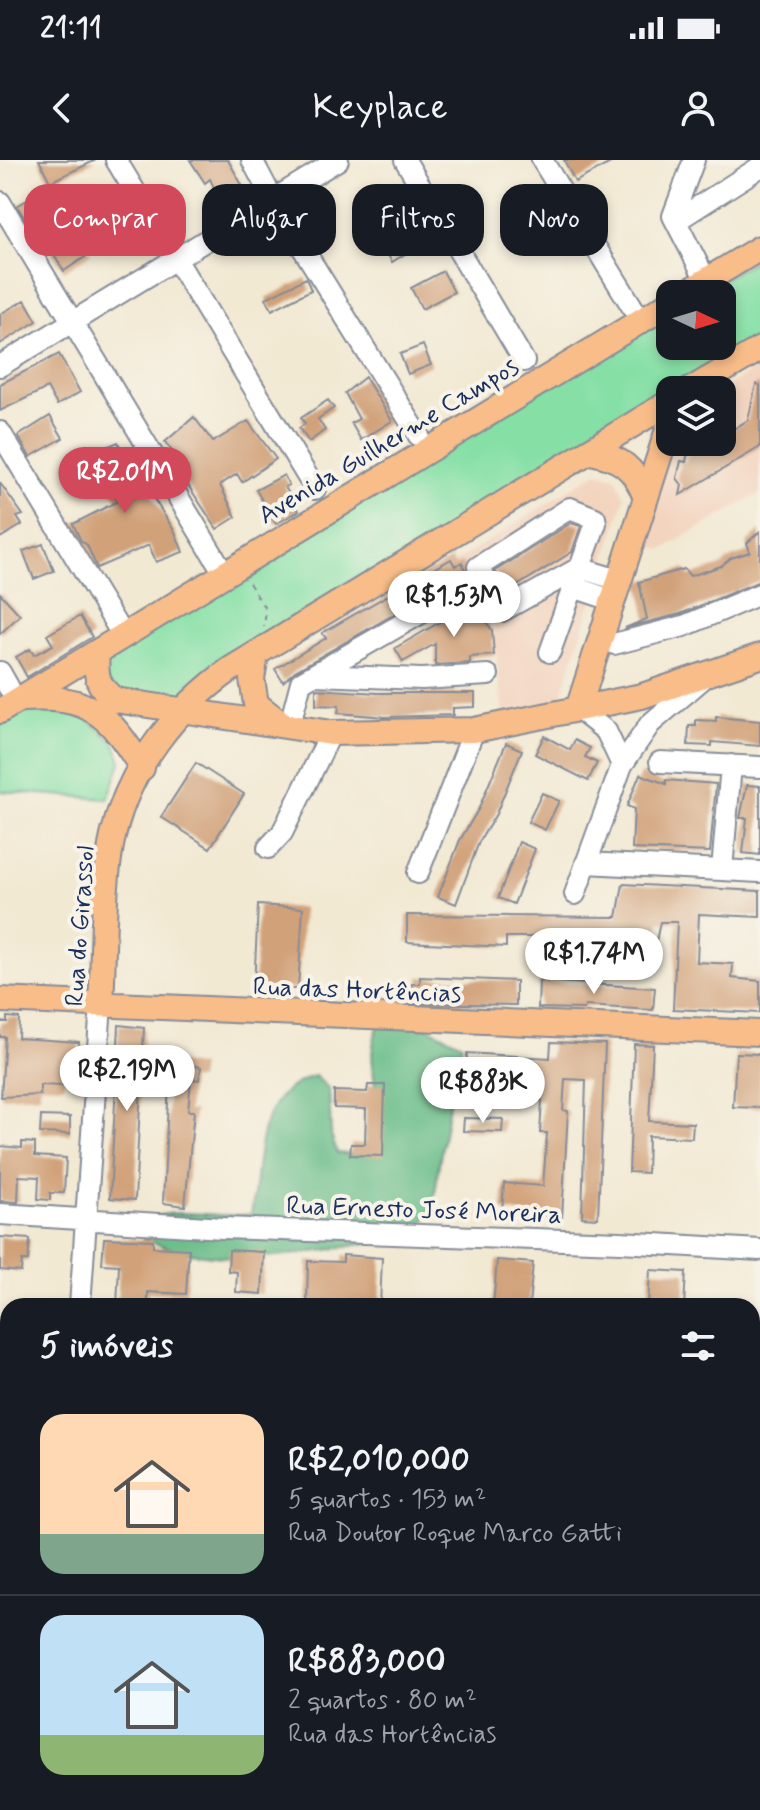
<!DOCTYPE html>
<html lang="pt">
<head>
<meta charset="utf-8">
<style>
  :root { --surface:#171b24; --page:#20242c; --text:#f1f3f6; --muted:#9ea1a6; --line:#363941; --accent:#d1495b }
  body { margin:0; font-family:Mynerve,sans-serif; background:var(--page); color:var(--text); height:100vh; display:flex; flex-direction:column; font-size:30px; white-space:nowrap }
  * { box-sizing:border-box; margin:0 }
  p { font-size:26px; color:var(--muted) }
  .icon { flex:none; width:44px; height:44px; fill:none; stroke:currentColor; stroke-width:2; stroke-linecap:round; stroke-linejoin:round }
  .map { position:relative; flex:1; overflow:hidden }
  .sheet { position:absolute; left:0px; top:1138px; width:760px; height:512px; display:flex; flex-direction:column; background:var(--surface); border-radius:24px 24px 0 0; box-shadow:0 4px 12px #0003 }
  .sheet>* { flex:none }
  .banner { position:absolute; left:24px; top:24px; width:712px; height:72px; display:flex; gap:16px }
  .needle { width:52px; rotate:94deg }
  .buttons { position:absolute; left:656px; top:120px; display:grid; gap:16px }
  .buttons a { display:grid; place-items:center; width:80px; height:80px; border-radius:16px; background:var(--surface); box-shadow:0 4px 12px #0003; font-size:40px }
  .price { position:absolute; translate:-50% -68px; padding:0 18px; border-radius:28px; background:#fff; color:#222; font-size:26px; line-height:52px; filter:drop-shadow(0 2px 4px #0008) }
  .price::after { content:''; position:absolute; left:50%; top:48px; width:24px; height:18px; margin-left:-12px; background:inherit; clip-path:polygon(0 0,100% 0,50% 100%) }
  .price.current { background:var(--accent); color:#fff }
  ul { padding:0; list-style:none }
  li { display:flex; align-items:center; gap:24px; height:200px; padding:0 40px }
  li+li { border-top:2px solid var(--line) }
  li span { display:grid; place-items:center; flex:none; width:224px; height:160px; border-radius:24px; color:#555 }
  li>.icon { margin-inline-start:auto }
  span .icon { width:96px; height:96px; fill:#fffc; stroke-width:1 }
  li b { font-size:34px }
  h2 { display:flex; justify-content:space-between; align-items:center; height:96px; padding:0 40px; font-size:34px }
  .tag { padding:0 28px; border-radius:24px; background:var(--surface); box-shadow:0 4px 12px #0003; font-size:28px; line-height:72px }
  .tag.current { background:var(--accent); color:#fff }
  .status { display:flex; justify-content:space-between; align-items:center; height:56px; padding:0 40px; background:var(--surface); direction:ltr }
  .status svg { height:22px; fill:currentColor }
  header { display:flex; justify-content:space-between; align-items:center; height:104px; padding:0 40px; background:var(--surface); font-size:36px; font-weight:600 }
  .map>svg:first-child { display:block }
  .built { fill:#f3d4bf }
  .green { fill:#86e0a6; stroke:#508882; stroke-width:2 }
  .forest { fill:#6cbe8b; stroke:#447674; stroke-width:2 }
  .building { fill:#d1a179 }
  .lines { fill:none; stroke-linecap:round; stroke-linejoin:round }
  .minor-casing { stroke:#868c98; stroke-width:24 }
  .major-casing { stroke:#868c98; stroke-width:28 }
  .path { stroke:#868c98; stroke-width:2; stroke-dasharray:6 6; stroke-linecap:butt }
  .minor { stroke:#fff; stroke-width:20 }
  .major { stroke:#f9bd89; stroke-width:24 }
  .labels { text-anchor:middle; stroke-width:8; stroke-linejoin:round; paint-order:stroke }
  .street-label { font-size:26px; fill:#1b2f5e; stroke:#f7f3e8 }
</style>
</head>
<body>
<div class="status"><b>21:11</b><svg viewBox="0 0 49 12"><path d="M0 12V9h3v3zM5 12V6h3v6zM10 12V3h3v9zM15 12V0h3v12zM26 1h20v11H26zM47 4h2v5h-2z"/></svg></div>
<header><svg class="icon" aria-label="back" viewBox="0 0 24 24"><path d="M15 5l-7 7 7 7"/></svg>Keyplace<svg class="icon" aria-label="person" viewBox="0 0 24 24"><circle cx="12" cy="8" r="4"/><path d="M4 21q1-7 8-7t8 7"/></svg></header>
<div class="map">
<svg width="760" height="1650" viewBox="0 0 760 1650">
  <rect width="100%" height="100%" fill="#f7f3e8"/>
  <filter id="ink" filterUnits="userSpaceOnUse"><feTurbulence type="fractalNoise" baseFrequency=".0125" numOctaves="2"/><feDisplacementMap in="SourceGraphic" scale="16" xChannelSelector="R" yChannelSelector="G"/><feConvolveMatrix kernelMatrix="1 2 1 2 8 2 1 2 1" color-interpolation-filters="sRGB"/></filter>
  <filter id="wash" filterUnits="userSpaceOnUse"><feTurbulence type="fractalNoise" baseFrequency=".006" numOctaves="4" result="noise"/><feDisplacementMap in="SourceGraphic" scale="32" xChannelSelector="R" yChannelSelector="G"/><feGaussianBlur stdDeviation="1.8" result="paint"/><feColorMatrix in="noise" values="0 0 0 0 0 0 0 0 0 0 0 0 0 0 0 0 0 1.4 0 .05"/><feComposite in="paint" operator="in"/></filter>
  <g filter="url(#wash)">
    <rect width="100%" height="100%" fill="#f2e9d3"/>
    <path class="built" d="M 760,206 L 760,333 L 662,390 L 649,384 L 645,366 L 674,282 L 722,282 L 721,230 Z
      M 597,312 L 616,317 L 625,337 L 559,544 L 503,555 L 493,466 L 453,403 Z
      M 752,1312 L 760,1312 L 760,1512 L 752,1511 Z
      M 752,1529 L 760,1529 L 760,1650 L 719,1650 L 720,1642 L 752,1642 Z"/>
    <path class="green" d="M 760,97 L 760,180 L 679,230 L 670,230 L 670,236 L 182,539 L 113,531 L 100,518 L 107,496 L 670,152 L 670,186 L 722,186 L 722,134 L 699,134 Z
      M 32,544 L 76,548 L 115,583 L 121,602 L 108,639 L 0,631 L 0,566 Z"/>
    <path class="forest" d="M 380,863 L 421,864 L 462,884 C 451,922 447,960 440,998 C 436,1020 437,1043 424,1062 C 414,1078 405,1075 388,1079 C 313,1094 215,1112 143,1078 L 150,1058 C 182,1047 217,1059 251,1054 C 262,1001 251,934 315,916 L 329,929 L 331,975 L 337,993 L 357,995 L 375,984 C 375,965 377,944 375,925 C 372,900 369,887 380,863 Z"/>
    <g id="blocks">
      <path class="building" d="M 39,0 L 96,0 L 50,22 Z
        M 190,0 L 228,0 L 248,36 L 224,48 L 210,19 L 205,23 Z
        M 564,0 L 616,0 L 575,22 Z
        M 107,26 L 115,50 L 99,56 L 96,48 L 88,51 L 83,35 Z
        M 49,27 L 61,48 L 30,67 L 17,46 Z
        M 400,42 L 421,84 L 392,102 L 369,61 Z
        M 78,72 L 91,93 L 64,111 L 50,89 Z
        M 443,111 L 454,132 L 422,149 L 411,128 Z
        M 306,118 L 311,130 L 272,150 L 266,138 Z
        M 25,140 L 37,161 L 0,184 L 0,154 Z
        M 423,185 L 431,205 L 408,214 L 400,194 Z
        M 59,194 L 80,232 L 57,245 L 47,228 L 0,251 L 0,224 Z
        M 365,217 L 392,261 L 361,280 L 351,263 L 359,259 L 345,233 Z
        M 756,224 L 760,225 L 760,287 L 680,335 L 682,325 L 677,318 L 681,301 L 686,302 L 687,296 L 711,282 L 722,282 L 722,276 L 748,260 Z
        M 328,240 L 334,248 L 318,259 L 325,270 L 309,282 L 299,268 L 305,264 L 301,258 Z
        M 50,256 L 63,278 L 30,297 L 18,276 Z
        M 194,257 L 213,282 L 248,261 L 276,299 L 242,322 L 237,314 L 220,325 L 236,357 L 217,369 L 168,295 L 172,291 L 165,282 Z
        M 118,282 L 127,303 L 130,301 L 175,372 L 183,392 L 156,402 L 149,385 L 97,408 L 87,385 L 81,381 L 73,364 L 118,341 L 99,312 L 95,313 L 87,295 Z
        M 284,315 L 289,325 L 285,327 L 299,351 L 276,364 L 256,330 Z
        M 0,323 L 23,355 L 17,357 L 22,365 L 0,378 Z
        M 571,363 L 581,366 L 572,392 L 507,432 L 495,411 Z
        M 760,371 L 760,421 L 680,454 L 625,468 L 647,459 L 639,422 L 684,409 L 690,416 L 721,406 L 731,398 L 750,392 L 747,383 Z
        M 43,384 L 54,411 L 34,419 L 23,391 Z
        M 451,399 L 455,406 L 462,402 L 466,413 L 295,511 L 283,522 L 275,509 L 326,478 L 322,473 Z
        M 0,433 L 20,455 L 0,474 Z
        M 473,443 L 492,470 L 494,495 L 470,497 L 470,503 L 435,505 L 435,484 L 403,502 L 395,488 Z
        M 80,456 L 92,477 L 27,517 L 16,497 L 30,489 L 34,495 L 53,485 L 47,475 Z
        M 316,529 L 378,533 L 475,533 L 475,547 L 453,548 L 453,555 L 385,557 L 338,553 L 339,546 L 316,545 Z
        M 716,557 L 760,561 L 760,586 L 712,582 L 712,586 L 688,585 L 689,566 L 696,566 L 696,560 L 716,561 Z
        M 544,576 L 570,590 L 575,580 L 590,588 L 585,597 L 597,603 L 588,621 L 535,594 Z
        M 506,583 L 522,590 L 496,654 L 479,682 L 456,744 L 438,737 L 460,680 L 479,648 Z
        M 196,603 L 244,634 L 210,688 L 161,657 Z
        M 640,614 L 666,624 L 666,620 L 716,624 L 710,692 L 632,689 L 634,649 L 627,646 Z
        M 747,625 L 760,626 L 760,695 L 743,693 L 747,658 L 740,658 Z
        M 542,633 L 559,641 L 545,670 L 528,662 Z
        M 519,682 L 535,689 L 514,744 L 498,738 Z
        M 623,724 L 760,731 L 760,757 L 699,754 L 697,802 L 733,804 L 732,818 L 760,821 L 760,853 L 673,849 L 677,762 L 660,762 L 654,791 L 533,787 L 533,777 L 506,777 L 506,787 L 407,782 L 407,755 L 617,757 Z
        M 258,745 L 303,748 L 298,829 L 254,828 Z
        M 420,817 L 516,821 L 516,845 L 411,843 L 412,824 L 420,824 Z
        M 539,821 L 655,828 L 653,850 L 585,846 L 584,849 L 538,848 Z
        M 7,857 L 19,858 L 18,878 L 79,882 L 77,911 L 64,910 L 64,926 L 40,925 L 40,935 L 1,937 L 5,877 L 0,877 L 0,862 L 7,862 Z
        M 119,865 L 144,868 L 135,1040 L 110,1038 Z
        M 551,882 L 605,884 L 598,1058 L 582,1057 L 586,920 L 565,919 L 563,950 L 568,951 L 562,1058 L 502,1051 L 504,1023 L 543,1026 L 547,973 L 540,973 L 542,940 L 483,938 L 484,918 L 466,917 L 467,893 L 550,898 Z
        M 634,884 L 653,885 L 649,961 L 693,963 L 692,978 L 648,976 L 647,1013 L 629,1012 Z
        M 736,893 L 760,894 L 760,948 L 733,947 Z
        M 170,901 L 201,907 L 199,920 L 191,919 L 188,951 L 194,951 L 185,1046 L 163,1043 Z
        M 368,925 L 385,925 L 383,996 L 350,995 L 351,984 L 365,984 L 366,949 L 334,948 L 334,931 L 367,932 Z
        M 41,956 L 70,957 L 70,974 L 40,973 Z
        M 464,958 L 503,959 L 502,972 L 463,971 Z
        M 22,982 L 35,983 L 35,996 L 66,998 L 64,1033 L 50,1033 L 50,1040 L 38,1039 L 39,1017 L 19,1016 L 18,1042 L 0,1041 L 0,986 L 22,988 Z
        M 0,1077 L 30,1079 L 28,1101 L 22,1101 L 21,1112 L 0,1110 Z
        M 104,1078 L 153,1080 L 153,1087 L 189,1089 L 186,1134 L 148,1132 L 148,1146 L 117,1146 L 119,1105 L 102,1104 Z
        M 229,1090 L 264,1092 L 262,1134 L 236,1132 L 237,1112 L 228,1111 Z
        M 343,1095 L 382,1098 L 380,1146 L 307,1146 L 308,1101 L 343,1102 Z
        M 497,1100 L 533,1103 L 529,1146 L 493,1146 Z
        M 650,1110 L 686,1112 L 684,1146 L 648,1146 Z"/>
    </g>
  </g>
  <g filter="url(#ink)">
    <use href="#blocks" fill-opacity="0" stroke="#868c98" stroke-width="2"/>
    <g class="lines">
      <g class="minor-casing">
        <path id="minor" d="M 116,0 L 315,329
          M 252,0 L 273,40 L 419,276
          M 405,0 L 524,201
          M 542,0 L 641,161
          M 694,0 L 673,56 L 706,120
          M 0,42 L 224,413
          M 676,61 L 760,7
          M 0,206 L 338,0
          M 0,272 L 123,476
          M 567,418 L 573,427 L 612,440
          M 614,484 L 684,466 L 760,434
          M 550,492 L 596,363 L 595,358 L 570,348 L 478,407 L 502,451 L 579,408 L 619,420
          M 0,512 L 9,528
          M 315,515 L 422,519 L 488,515
          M 578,549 L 606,571 L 622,605
          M 289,568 L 301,522 L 456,433
          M 660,602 L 760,607
          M 268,688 L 282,673 L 331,573
          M 586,703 L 760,712
          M 722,710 L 731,605
          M 418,713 L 474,570
          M 575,734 L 622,605 L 650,564 L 705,517
          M 0,1054 L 223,1068 L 620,1082 L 760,1090
          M 80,1146 L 101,844
          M 0,1269 L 8,1270
          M 752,1306 L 760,1306
          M 0,1485 L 8,1485
          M 752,1521 L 760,1522
          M 52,1650 L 53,1642"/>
      </g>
      <g class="major-casing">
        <path id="major" d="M 684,134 L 760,88
          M 690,230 L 760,189
          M 591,292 C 621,298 633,307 645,335
          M 97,493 C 95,516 97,526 115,540 L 331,573 L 474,570 L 642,536 L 760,496
          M 256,495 L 252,519 L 256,544 L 283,565
          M 22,539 C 90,535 108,553 142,608
          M 578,549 L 670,263
          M 0,551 L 670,143
          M 0,840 L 760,873
          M 101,844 C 104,794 102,719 114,672 C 130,606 177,547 231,509 L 670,242"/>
      </g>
      <path class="path" d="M 249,423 L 266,450 L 264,467"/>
      <use href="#minor" class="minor"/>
      <use href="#major" class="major"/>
    </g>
  </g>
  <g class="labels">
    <g class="street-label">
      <text transform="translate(388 280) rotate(-31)" y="9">Avenida Guilherme Campos</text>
      <text transform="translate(79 766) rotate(-86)" y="9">Rua do Girassol</text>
      <text transform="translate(357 829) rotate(2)" y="9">Rua das Hortências</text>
      <text transform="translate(424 1049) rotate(2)" y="9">Rua Ernesto José Moreira</text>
    </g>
  </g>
</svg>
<div class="buttons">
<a><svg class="needle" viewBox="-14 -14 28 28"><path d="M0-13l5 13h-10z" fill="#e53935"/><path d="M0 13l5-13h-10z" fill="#9ea1a6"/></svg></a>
<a><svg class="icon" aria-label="layers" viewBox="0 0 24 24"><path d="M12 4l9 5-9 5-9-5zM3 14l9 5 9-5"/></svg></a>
</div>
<b class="price current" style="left:125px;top:355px">R$2.01M</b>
<b class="price" style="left:454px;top:479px">R$1.53M</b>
<b class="price" style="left:594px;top:836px">R$1.74M</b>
<b class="price" style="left:127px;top:953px">R$2.19M</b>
<b class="price" style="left:483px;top:965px">R$883K</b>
<div class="banner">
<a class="tag current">Comprar</a>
<a class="tag">Alugar</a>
<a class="tag">Filtros</a>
<a class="tag">Novo</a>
</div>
<section class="sheet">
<h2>5 imóveis<svg class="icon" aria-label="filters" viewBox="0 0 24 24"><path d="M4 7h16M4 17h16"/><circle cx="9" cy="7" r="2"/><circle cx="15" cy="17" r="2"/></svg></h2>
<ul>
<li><span style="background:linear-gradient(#ffd9b3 75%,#7fa58c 0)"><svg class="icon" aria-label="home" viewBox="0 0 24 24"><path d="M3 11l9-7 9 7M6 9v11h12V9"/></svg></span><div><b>R$2,010,000</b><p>5 quartos · 153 m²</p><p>Rua Doutor Roque Marco Gatti</p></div></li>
<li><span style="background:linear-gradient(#bfe0f5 75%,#8fb573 0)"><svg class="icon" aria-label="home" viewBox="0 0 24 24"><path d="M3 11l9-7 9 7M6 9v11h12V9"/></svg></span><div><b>R$883,000</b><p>2 quartos · 80 m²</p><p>Rua das Hortências</p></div></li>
</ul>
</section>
</div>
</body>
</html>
